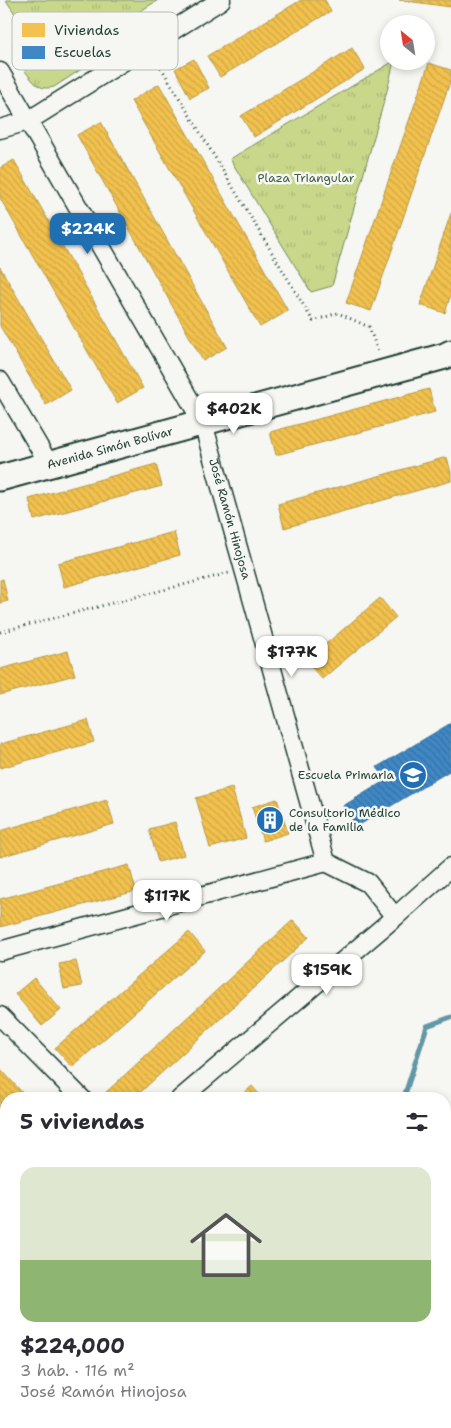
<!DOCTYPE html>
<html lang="es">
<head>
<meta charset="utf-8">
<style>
  :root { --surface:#fff; --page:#f7f7f7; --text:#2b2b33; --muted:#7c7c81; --accent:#1f6fb2 }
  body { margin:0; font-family:"Shantell Sans",sans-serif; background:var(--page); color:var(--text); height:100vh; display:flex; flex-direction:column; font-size:19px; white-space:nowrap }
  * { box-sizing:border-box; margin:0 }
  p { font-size:16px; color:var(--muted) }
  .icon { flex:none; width:28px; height:28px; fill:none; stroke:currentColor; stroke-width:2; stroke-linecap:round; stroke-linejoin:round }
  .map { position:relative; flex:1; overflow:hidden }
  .sheet { position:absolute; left:0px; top:1092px; width:451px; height:336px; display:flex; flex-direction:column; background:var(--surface); border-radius:20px 20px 0 0; box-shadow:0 2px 8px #0003 }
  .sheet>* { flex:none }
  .needle { width:32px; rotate:330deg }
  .fabs { position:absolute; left:380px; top:15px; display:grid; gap:10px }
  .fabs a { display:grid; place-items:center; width:55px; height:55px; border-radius:50%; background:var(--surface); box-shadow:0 2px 8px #0003; font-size:25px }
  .price { position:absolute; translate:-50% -42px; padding:0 11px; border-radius:10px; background:#fff; color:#222; font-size:16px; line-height:32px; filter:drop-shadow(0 1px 2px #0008) }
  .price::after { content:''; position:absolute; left:50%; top:30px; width:15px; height:11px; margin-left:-8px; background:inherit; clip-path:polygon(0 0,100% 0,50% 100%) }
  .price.current { background:var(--accent); color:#fff }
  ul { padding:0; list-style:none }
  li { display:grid; align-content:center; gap:10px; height:265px; padding:0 20px }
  li span { display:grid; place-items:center; height:155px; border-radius:15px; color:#555 }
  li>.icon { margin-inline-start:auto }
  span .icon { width:90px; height:90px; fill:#fffc; stroke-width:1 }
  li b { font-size:21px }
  h2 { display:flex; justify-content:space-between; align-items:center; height:60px; padding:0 20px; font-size:21px }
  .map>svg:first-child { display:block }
  .park { fill:url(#park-tufts); stroke:#748a5f }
  .homes { fill:url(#homes-back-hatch); stroke:#b39946 }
  .schools { fill:url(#schools-back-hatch); stroke:#35729a }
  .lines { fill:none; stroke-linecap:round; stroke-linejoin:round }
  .stream { stroke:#6297a5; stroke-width:5 }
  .lane-casing { stroke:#1f3d34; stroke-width:12 }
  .street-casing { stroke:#1f3d34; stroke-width:21 }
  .secondary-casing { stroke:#1f3d34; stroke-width:29 }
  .path { stroke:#1f3d34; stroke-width:3; stroke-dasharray:1 4; stroke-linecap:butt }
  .lane { stroke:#f6f6f2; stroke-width:9 }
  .street { stroke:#f6f6f2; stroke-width:18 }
  .secondary { stroke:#f6f6f2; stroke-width:25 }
  .labels { text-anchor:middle; stroke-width:5; stroke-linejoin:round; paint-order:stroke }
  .park-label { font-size:12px; fill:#415c45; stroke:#f6f6f2 }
  .street-label { font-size:12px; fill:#1f3d34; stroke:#f6f6f2 }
  .poi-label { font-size:12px; fill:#1f3d34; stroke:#f6f6f2; text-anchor:end }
  .key { fill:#f6f6f2; stroke:#b6beb9; stroke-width:1 }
  .key-label { font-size:14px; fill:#1f3d34 }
</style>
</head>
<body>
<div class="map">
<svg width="451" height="1428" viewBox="0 0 451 1428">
  <defs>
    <pattern id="park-tufts" width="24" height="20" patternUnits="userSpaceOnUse" patternTransform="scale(1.25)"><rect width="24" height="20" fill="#c9d78a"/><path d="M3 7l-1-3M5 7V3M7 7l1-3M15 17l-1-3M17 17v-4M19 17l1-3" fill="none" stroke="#acb978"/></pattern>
    <pattern id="homes-back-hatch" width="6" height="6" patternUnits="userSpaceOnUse" patternTransform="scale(1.25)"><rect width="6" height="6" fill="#f2c14e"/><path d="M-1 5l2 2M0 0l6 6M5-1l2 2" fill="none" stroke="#cfa745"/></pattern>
    <pattern id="schools-back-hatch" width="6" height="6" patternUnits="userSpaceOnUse" patternTransform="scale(1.25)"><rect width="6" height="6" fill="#3f88c5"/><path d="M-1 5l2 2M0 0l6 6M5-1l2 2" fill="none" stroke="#3470a1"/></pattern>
  </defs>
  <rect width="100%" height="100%" fill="#f6f6f2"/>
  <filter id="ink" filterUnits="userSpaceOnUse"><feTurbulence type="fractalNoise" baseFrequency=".02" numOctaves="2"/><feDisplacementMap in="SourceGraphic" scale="10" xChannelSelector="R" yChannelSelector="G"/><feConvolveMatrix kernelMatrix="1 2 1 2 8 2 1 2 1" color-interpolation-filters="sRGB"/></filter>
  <g filter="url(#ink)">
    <path class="park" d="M 6,0 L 158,0 L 112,29 L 114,41 L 108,52 L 54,87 C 49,88 44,89 39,86 C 31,82 14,56 13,47 C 13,39 19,33 19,24 C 18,16 10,7 6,0 Z
      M 394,61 L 388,87 L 332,286 L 311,292 L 230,159 Z"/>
    <path class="homes" d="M 301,0 L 325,0 L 331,11 L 220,77 L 207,56 Z
      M 399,0 L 451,0 L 451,7 Z
      M 352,48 L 365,69 L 254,137 L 241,116 Z
      M 194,59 L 209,88 L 190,98 L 175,69 Z
      M 429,63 L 451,70 L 451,79 L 371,311 L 346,303 Z
      M 159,84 L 288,311 L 260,327 L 131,101 Z
      M 101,122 L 227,347 L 203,361 L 77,135 Z
      M 14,160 L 143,388 L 117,403 L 0,198 L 0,168 Z
      M 451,213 L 451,294 L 445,313 L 420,305 Z
      M 0,267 L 71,390 L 46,405 L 0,326 Z
      M 429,389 L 435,412 L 276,455 L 270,432 Z
      M 447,457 L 451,473 L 451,481 L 284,528 L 278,504 Z
      M 156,464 L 162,486 L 34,520 L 29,499 Z
      M 174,532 L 180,555 L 64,587 L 58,563 Z
      M 3,579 L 8,601 L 0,603 L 0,580 Z
      M 380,598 L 396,617 L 322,679 L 306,661 Z
      M 68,651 L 75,675 L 0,695 L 0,669 Z
      M 88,720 L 94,742 L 0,768 L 0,744 Z
      M 232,788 L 246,838 L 210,848 L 196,798 Z
      M 277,799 L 288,833 L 263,841 L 252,807 Z
      M 107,800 L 114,824 L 0,857 L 0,831 Z
      M 175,822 L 184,855 L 158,862 L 149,829 Z
      M 129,865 L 136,891 L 0,927 L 0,899 Z
      M 293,920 L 309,937 L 133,1099 L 106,1099 L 103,1095 Z
      M 189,932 L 205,951 L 72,1067 L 55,1048 Z
      M 76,961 L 82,986 L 64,989 L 59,964 Z
      M 34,978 L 61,1010 L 42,1026 L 15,994 Z
      M 0,1068 L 28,1099 L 6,1099 L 6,1121 L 0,1114 Z
      M 252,1086 L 263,1099 L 238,1099 Z
      M 0,1153 L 6,1160 L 6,1205 L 0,1198 Z
      M 6,1300 L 6,1329 L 0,1335 L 0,1306 Z
      M 6,1387 L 6,1407 L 0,1400 L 0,1393 Z"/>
    <path class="schools" d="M 451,723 L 451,770 L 356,827 L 343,806 L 386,780 L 377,767 Z"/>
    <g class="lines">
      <path class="stream" d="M 399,1099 L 405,1094 L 427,1026 L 451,1017
        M 169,1428 L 171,1422"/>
      <g class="lane-casing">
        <path id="lane" d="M 25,1428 L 30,1422"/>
      </g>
      <g class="street-casing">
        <g id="street">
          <path id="s1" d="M 0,72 L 203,423 L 326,862 L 368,883 L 395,917"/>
          <path d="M 0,129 L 28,121 L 221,0"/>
          <path d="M 0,381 L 49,464"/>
          <path d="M 0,951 L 326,862"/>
          <path d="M 0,1016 L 82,1099"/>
          <path d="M 180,1099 L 395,917 L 451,867"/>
          <path d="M 0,1258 L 6,1252"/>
        </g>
      </g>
      <g class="secondary-casing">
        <g id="secondary">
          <path id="s2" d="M 0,478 L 445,356 L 451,353"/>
          <path d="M 445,1333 L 451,1328"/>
          <path d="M 445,1367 L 451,1363"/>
          <path d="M 315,1428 L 323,1422"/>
          <path d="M 362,1428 L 369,1422"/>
        </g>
      </g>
      <path class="path" d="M 156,59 L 313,321 L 338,313 L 369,327 L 379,354
        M 0,632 L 229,573
        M 428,1422 L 432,1428"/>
      <use href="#lane" class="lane"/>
      <use href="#street" class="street"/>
      <use href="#secondary" class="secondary"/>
    </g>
  </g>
  <defs>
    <g id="school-disc" transform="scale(1.4375)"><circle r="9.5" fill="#1f6fb2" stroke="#f6f6f2"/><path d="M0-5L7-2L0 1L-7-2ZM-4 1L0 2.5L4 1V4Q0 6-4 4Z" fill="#fff"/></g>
    <g id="building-disc" transform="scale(1.4375)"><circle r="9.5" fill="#1f6fb2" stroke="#f6f6f2"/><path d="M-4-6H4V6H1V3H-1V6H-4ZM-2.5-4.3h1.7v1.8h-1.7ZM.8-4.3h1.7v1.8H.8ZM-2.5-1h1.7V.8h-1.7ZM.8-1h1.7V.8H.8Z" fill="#fff"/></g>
  </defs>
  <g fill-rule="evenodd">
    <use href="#school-disc" x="413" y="775"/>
    <use href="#building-disc" x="270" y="820"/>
  </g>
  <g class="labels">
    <g class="park-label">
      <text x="306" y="182">Plaza Triangular</text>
    </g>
    <g class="street-label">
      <text dy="4" stroke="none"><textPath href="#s2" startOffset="114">Avenida Simón Bolívar</textPath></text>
      <text dy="4" stroke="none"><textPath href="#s1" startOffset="505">José Ramón Hinojosa</textPath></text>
    </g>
    <g class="poi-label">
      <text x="394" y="779">Escuela Primaria</text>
      <text x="289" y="817" text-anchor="start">Consultorio Médico<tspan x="289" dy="14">de la Familia</tspan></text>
    </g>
  </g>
  <rect x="12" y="12" width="166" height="58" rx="8" class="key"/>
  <rect x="22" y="23" width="23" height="14" fill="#f2c14e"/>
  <rect x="22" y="46" width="23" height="13" fill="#3f88c5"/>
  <g class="key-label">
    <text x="54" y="35">Viviendas</text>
    <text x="54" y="57">Escuelas</text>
  </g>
</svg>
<div class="fabs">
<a><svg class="needle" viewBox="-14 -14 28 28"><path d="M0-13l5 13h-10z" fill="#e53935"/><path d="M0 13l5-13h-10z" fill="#7c7c81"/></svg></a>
</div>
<b class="price current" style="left:88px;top:255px">$224K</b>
<b class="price" style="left:234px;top:435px">$402K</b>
<b class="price" style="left:292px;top:678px">$177K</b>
<b class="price" style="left:167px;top:922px">$117K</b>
<b class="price" style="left:327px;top:996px">$159K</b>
<section class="sheet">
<h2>5 viviendas<svg class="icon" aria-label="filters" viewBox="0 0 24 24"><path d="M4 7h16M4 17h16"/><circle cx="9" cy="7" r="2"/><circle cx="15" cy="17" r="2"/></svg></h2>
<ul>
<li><span style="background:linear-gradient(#dfe7d0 60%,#8fb573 0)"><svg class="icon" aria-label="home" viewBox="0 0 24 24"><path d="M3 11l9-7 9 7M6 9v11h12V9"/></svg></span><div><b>$224,000</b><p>3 hab. · 116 m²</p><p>José Ramón Hinojosa</p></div></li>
</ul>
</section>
</div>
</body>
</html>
